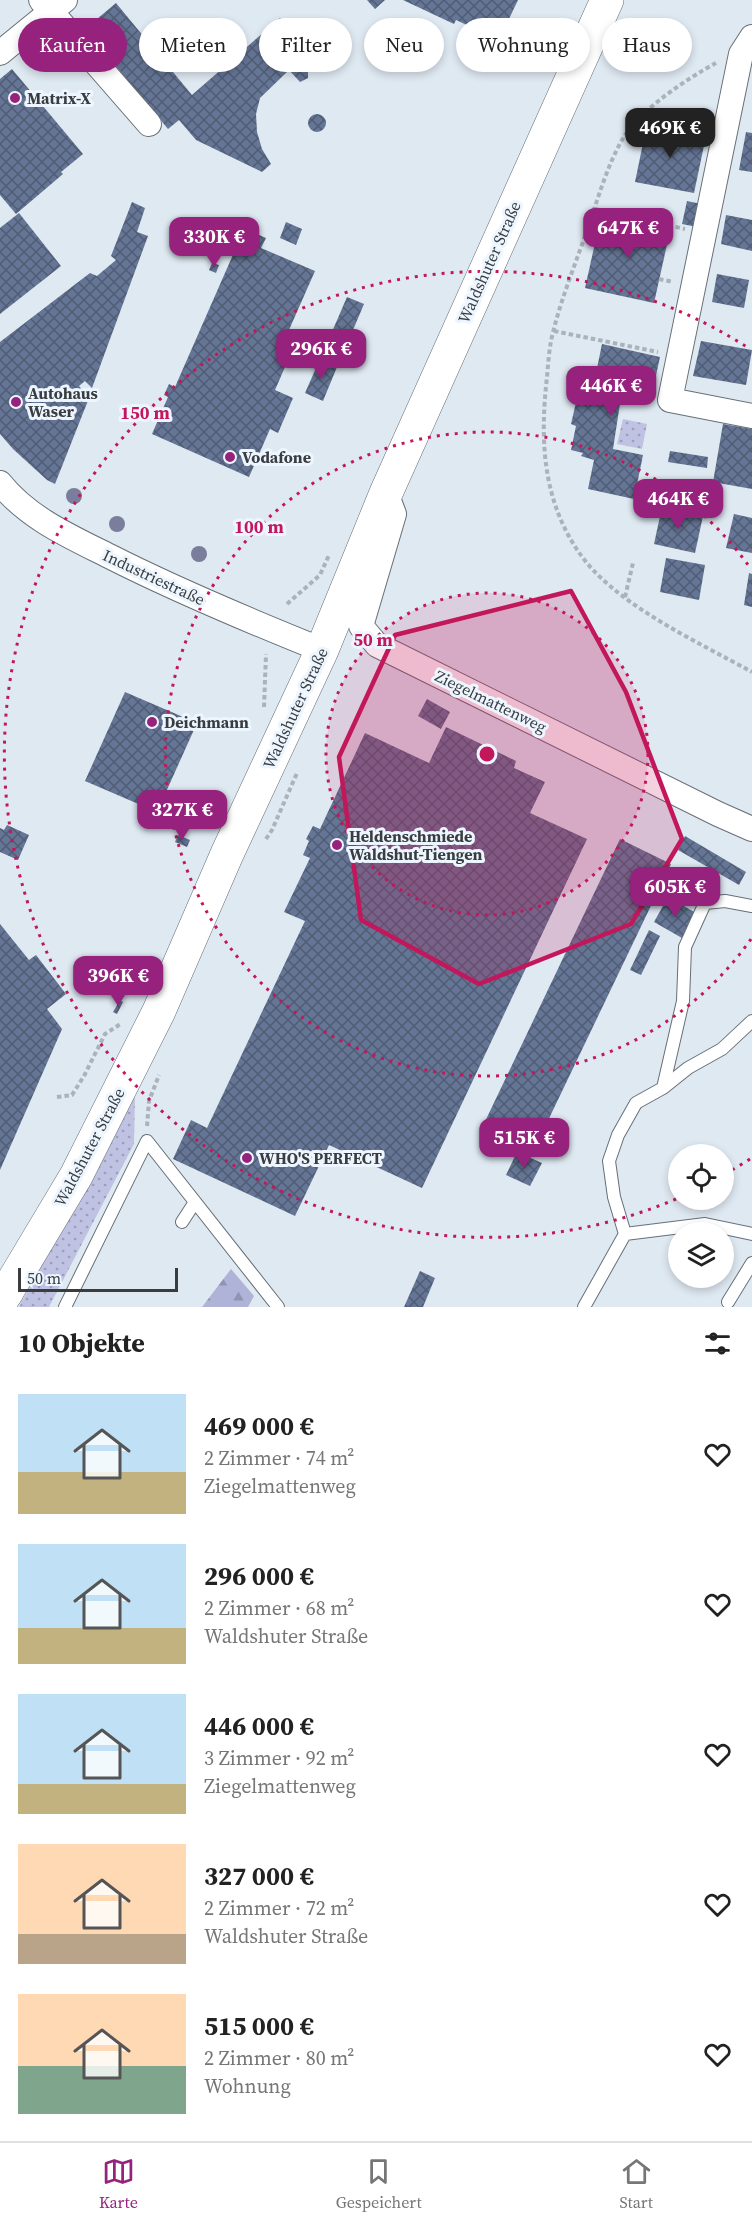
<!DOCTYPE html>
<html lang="de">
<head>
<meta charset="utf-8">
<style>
  :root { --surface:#fff; --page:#f6f6f6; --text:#222; --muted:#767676; --line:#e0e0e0; --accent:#97227e }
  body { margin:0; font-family:"Source Serif 4",serif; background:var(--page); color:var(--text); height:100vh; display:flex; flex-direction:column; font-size:22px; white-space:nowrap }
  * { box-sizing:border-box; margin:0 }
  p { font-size:20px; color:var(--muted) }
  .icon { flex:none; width:33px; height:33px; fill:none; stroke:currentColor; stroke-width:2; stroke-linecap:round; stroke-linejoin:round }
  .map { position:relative; height:1307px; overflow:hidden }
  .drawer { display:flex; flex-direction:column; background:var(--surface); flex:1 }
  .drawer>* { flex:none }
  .guide { position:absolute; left:18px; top:18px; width:717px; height:54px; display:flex; gap:12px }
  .buttons { position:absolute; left:668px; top:1144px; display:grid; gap:12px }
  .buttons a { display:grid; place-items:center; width:66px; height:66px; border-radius:50%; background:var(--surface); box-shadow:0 3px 9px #0003; font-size:30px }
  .scale { position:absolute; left:18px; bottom:15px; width:160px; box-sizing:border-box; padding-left:6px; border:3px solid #393d40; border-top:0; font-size:16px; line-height:21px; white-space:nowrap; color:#393d40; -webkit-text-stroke:4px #edf6ff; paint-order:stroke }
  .price { position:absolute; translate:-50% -51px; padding:0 14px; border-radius:12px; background:var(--accent); color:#fff; font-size:20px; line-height:39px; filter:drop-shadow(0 2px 3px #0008) }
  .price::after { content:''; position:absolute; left:50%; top:36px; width:18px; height:14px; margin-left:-9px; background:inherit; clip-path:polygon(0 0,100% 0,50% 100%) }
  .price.current { background:#222; color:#fff }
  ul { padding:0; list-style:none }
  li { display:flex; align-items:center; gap:18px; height:150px; padding:0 18px }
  li span { display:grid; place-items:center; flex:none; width:168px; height:120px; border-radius:0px; color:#555 }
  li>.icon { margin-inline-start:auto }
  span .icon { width:72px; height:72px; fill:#fffc; stroke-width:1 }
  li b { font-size:26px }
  h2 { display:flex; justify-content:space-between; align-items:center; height:72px; padding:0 18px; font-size:26px }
  .chip { padding:0 21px; border-radius:27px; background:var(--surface); box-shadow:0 3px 9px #0003; font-size:21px; line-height:54px }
  .chip.current { background:var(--accent); color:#fff }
  .tab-bar { display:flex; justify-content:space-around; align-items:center; height:84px; border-top:2px solid var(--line); background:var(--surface); font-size:16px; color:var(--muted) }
  .tab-bar a { display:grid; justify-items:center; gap:3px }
  .tab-bar .current { color:var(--accent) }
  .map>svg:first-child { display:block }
  .grass { fill:url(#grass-dots) }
  .forest { fill:url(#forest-firs) }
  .building { fill:url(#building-cross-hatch) }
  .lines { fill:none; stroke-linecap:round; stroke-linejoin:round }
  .lane-casing { stroke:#676f77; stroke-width:14 }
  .street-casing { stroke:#676f77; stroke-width:26 }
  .secondary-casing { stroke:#676f77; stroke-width:34 }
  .highway-casing { stroke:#676f77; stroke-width:34 }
  .path { stroke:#aab3ba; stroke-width:4; stroke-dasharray:4.5 3; stroke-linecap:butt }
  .lane { stroke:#fff; stroke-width:12 }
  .street { stroke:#fff; stroke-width:24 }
  .secondary { stroke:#fff; stroke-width:33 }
  .highway { stroke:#fff; stroke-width:33 }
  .tree { fill:#7a7e9c }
  .marked { fill:#c2185b; fill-opacity:0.2; stroke:#c2185b; stroke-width:4.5; stroke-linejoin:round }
  .ring { fill:none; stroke:#c2185b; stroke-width:3; stroke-dasharray:3 6 }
  .poi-dot { fill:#97227e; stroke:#edf6ff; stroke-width:2 }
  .labels { text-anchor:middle; stroke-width:6; stroke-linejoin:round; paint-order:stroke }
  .poi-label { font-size:16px; font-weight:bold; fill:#393d40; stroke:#edf6ff; text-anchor:start }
  .street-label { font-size:16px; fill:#393d40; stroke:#edf6ff }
  .centre { fill:#c2185b; stroke:#edf6ff; stroke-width:3 }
  .ring-label { font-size:18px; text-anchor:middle; font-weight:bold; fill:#c2185b; stroke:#edf6ff; stroke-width:6; stroke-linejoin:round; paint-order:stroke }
</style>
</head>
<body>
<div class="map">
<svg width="752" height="1307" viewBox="0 0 752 1307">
  <defs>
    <pattern id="grass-dots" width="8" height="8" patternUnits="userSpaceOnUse" patternTransform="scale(1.5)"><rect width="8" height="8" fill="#c0c2e3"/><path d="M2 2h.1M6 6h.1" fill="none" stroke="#9d9fb9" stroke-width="1.8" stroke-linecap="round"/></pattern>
    <pattern id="forest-firs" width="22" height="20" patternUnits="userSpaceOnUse" patternTransform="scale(1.5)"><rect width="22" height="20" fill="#b0b3d8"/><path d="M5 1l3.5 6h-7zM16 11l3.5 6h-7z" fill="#9093b1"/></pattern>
    <pattern id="building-cross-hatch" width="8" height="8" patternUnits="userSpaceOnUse" patternTransform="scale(1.5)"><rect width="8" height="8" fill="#657595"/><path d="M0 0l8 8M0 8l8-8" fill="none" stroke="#505c74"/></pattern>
  </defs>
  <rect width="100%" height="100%" fill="#dfe9f2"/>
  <path class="grass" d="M 623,419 L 647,424 L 642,449 L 617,444 Z
    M 135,1095 L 134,1144 L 49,1307 L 19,1307 L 105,1141 Z"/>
  <path class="forest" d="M 231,1269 L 254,1296 L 248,1307 L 202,1307 Z"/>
  <path class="building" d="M 367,0 L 385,0 L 375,9 Z
    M 403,0 L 518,0 L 499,40 L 456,20 L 454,24 Z
    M 116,3 L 192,95 L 280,18 L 308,49 L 308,78 L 300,82 L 289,70 L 260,98 L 256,114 L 257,132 L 262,149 L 271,164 L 262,172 L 196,140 L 179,120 L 168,129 L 85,29 Z
    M 12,69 L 83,154 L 61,172 L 63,174 L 16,214 L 0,195 L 0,79 Z
    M308 123a9 9 0 1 1 18 0a9 9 0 1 1-18 0Z
    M 647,124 L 706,136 L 694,193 L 635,182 Z
    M 746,132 L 752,133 L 752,172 L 739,170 Z
    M 687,201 L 701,204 L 697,227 L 682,224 Z
    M 132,202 L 145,208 L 137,232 L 148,236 L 92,388 L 85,381 L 79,386 L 89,398 L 55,484 L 47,480 L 13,449 L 0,434 L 0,342 L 90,273 L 97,276 L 116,260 L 111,256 Z
    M 19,213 L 61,266 L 0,314 L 0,228 Z
    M 726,215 L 752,220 L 752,251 L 721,244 Z
    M 601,216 L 670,231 L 654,303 L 585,288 Z
    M 286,222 L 302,229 L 296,245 L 280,238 Z
    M 239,226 L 266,238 L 261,248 L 315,271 L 285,339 L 295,344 L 275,390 L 293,398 L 278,433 L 270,429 L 249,477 L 152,434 L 168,397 L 164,395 L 169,384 L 175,387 L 239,241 L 233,239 Z
    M 212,263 L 219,265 L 216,273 L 209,270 Z
    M 717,274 L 749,280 L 744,308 L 712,302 Z
    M 347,297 L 364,304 L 342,356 L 325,348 Z
    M 701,341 L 752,350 L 746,385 L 693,376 Z
    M 602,344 L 660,357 L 650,404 L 621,397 L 613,449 L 643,455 L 634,499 L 588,489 L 594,460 L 581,456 L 583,453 L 571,450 L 576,426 L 571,424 L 577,398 L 573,397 L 577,375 L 595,378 Z
    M 320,359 L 337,367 L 323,401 L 305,393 Z
    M 723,424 L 752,429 L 752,489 L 713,482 Z
    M 670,451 L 708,457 L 707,468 L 668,462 Z
    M 662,507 L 703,516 L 695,553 L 654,544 Z
    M 734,514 L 752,518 L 752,553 L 726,548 Z
    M 666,558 L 705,565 L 699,600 L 660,592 Z
    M 749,573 L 752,574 L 752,607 L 744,605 Z
    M 125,692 L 197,723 L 157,812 L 85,781 Z
    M 427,699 L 450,712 L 441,729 L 418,716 Z
    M 446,727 L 516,761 L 514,768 L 545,782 L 530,813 L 587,839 L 422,1188 L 329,1145 L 295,1216 L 173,1159 L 191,1120 L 207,1128 L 305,921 L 284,912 L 310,858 L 303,855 L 309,841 L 306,839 L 313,826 L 320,829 L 365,733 L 429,763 Z
    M 7,825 L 29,835 L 18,860 L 0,852 L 0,828 L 4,830 Z
    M 178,835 L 190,840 L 187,847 L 175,842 Z
    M 685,836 L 746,872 L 739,885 L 678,850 Z
    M 620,839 L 671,864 L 531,1156 L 480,1132 Z
    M 668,897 L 696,913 L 682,938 L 654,922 Z
    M 0,924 L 29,960 L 36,955 L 66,994 L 47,1009 L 62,1029 L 0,1170 Z
    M 649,930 L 660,936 L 641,975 L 630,970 Z
    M 120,1000 L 123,1002 L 117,1014 L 113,1012 Z
    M 517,1152 L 542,1163 L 530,1186 L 506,1175 Z
    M 420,1271 L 435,1278 L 423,1307 L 404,1307 Z"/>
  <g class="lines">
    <g class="lane-casing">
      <path id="lane" d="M 663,1088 L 683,1001 L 685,947 L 705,903 L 725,901 L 752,906
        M 182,1222 L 195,1202
        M 625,1234 L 614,1197 L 609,1161 L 618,1135 L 636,1103 L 663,1088 L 688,1068 L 722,1049 L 752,1021
        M 728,1302 L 752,1263
        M 65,1307 L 147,1141 L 278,1307
        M 584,1307 L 625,1234 L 705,1224 L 752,1234"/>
    </g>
    <g class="street-casing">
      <path id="street" d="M 41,0 L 149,124
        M 752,37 L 741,54 L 670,400 L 752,416
        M 0,53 L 65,0
        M 0,483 C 28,518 69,536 109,556 C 178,591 250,621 322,650
        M 386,493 L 394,514 L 361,626 L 377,645 L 718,814 L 752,829"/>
    </g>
    <g class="secondary-casing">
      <path id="secondary" d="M 0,1303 L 76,1176 L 159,1011 L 227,854 L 322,650 L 386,493 L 607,0"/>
    </g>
    <g class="highway-casing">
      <path id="highway" d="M 0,1296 L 7,1292"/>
    </g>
    <path class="path" d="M 716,63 C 688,78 638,111 622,140 C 606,168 597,202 586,233 C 574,268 559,304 551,341 C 549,352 548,365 547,377 C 540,438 542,498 578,551 C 612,603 698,642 752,672
      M 595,209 L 685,229
      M 659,279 L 673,282
      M 554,331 L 658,352
      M 625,597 L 633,563
      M 287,604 L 320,575 L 329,555
      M 264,707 L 266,654
      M 266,839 L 272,830 L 297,773
      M 57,1097 L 72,1095 L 84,1076 L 105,1034 L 122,1023
      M 147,1126 L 149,1101 L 159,1075"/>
    <use href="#lane" class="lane"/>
    <use href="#street" class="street"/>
    <use href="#secondary" class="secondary"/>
    <use href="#highway" class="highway"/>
  </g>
  <g class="tree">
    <circle cx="74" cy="496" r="8"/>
    <circle cx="117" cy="524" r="8"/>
    <circle cx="199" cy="554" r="8"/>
  </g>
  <path class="marked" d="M 571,591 L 626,692 L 682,839 L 631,924 L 479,984 L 361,920 L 339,757 L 395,635 Z"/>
  <circle cx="487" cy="754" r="161" fill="#c2185b" fill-opacity=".12"/>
  <g class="ring">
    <circle cx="487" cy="754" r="161"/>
    <path d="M751 939A322 322 0 1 1 751 569"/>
    <path d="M750 1159A483 483 0 0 1 725 1174M676 1199A483 483 0 1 1 750 349"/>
  </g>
  <g class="poi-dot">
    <circle cx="15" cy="98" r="6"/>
    <circle cx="16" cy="402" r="6"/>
    <circle cx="230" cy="457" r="6"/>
    <circle cx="152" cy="722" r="6"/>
    <circle cx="337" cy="845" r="6"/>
    <circle cx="247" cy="1158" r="6"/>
  </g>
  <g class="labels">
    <g class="poi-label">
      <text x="27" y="104">Matrix-X</text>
      <text x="28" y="399">Autohaus<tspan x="28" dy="18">Waser</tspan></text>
      <text x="242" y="463">Vodafone</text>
      <text x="164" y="728">Deichmann</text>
      <text x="349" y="842">Heldenschmiede<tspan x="349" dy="18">Waldshut-Tiengen</tspan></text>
      <text x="259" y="1164">WHO'S PERFECT</text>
    </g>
    <g class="street-label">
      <text transform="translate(489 262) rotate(-66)" y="6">Waldshuter Straße</text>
      <text transform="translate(154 577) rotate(25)" y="6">Industriestraße</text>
      <text transform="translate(491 701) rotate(26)" y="6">Ziegelmattenweg</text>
      <text transform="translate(295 708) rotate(-65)" y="6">Waldshuter Straße</text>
      <text transform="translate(89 1147) rotate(-62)" y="6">Waldshuter Straße</text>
    </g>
  </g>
  <circle cx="487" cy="754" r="9" class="centre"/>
  <g class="ring-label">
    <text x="145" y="419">150 m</text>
    <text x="259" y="533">100 m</text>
    <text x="373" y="646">50 m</text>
  </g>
</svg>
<div class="buttons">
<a><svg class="icon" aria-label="locate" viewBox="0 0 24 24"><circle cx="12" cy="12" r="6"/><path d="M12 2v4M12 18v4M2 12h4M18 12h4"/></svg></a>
<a><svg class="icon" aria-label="layers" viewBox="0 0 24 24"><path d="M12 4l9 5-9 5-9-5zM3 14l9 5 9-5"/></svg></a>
</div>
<div class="scale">50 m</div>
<b class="price current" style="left:670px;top:159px">469K €</b>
<b class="price" style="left:628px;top:259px">647K €</b>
<b class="price" style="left:214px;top:268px">330K €</b>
<b class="price" style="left:321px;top:380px">296K €</b>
<b class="price" style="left:611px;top:417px">446K €</b>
<b class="price" style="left:678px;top:530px">464K €</b>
<b class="price" style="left:182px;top:841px">327K €</b>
<b class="price" style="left:675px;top:918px">605K €</b>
<b class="price" style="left:118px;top:1007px">396K €</b>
<b class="price" style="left:524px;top:1169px">515K €</b>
<div class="guide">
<a class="chip current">Kaufen</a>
<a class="chip">Mieten</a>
<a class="chip">Filter</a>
<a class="chip">Neu</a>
<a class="chip">Wohnung</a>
<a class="chip">Haus</a>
</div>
</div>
<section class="drawer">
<h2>10 Objekte<svg class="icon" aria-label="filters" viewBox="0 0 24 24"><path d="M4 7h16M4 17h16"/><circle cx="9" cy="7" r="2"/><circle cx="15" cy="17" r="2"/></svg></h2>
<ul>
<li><span style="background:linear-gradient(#bfe0f5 65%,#c2b280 0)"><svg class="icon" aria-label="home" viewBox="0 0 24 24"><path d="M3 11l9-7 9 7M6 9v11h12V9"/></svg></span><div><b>469 000 €</b><p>2 Zimmer · 74 m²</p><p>Ziegelmattenweg</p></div><svg class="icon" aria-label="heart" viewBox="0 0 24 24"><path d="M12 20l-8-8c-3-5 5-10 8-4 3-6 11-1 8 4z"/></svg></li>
<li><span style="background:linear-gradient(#bfe0f5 70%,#c2b280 0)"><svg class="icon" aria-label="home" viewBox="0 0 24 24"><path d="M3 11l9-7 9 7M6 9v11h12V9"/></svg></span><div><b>296 000 €</b><p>2 Zimmer · 68 m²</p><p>Waldshuter Straße</p></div><svg class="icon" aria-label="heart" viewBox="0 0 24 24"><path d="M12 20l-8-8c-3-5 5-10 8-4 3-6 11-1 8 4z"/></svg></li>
<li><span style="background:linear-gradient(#bfe0f5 75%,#c2b280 0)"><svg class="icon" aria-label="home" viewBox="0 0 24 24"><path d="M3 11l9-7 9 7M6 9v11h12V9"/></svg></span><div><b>446 000 €</b><p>3 Zimmer · 92 m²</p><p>Ziegelmattenweg</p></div><svg class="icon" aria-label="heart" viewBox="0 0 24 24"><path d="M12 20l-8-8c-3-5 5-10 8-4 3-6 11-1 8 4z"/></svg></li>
<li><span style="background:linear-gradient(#ffd9b3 75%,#b9a48a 0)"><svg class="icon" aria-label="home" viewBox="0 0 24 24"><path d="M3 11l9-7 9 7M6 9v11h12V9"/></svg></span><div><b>327 000 €</b><p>2 Zimmer · 72 m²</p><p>Waldshuter Straße</p></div><svg class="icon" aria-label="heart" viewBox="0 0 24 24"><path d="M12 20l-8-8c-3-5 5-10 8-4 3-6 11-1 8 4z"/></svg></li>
<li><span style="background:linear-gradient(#ffd9b3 60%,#7fa58c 0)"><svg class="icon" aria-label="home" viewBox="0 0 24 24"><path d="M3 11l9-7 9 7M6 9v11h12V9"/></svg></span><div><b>515 000 €</b><p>2 Zimmer · 80 m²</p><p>Wohnung</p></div><svg class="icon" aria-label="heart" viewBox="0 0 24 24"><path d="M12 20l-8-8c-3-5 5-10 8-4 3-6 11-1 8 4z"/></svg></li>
</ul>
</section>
<nav class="tab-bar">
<a class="current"><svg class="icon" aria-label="map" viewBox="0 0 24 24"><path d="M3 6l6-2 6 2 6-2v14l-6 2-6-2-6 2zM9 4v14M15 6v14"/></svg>Karte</a>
<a><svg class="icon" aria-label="saved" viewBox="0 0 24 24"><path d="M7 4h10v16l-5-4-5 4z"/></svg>Gespeichert</a>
<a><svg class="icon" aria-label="home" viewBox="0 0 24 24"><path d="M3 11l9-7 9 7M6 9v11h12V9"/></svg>Start</a>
</nav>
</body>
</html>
